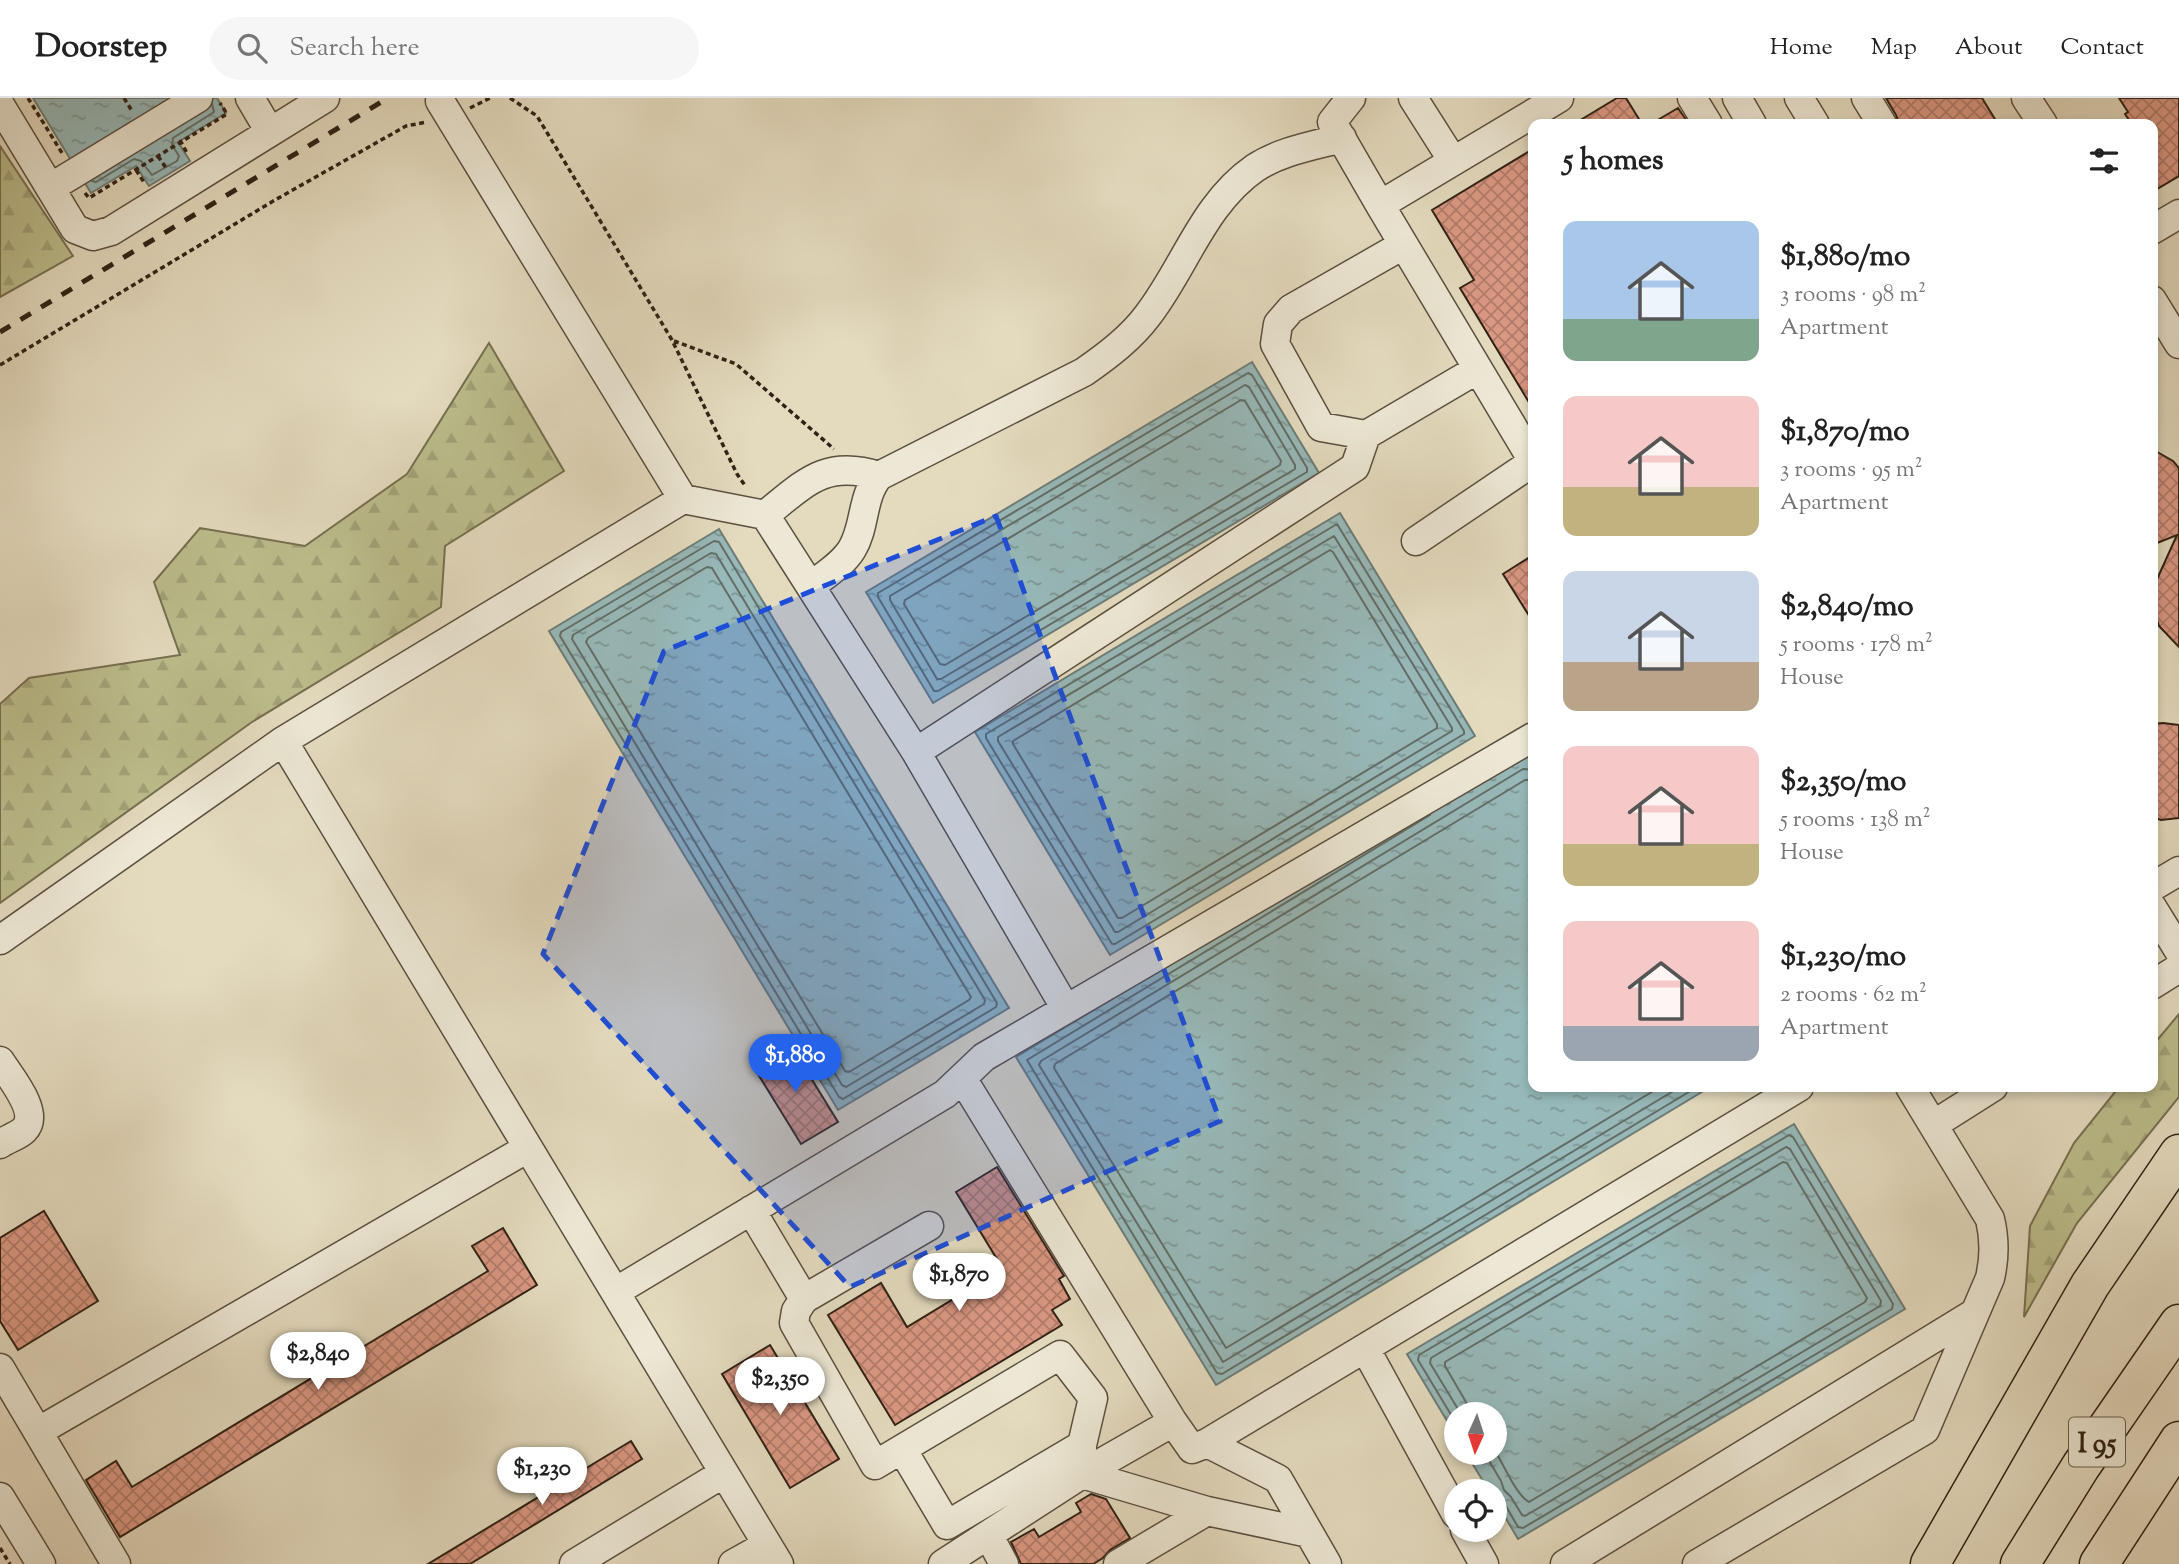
<!DOCTYPE html>
<html lang="en">
<head>
<meta charset="utf-8">
<style>
  :root { --surface:#fff; --page:#f6f6f6; --text:#222; --muted:#767676; --line:#e0e0e0; --accent:#2563eb }
  body { margin:0; font-family:"Sorts Mill Goudy",serif; background:var(--page); color:var(--text); height:100vh; display:flex; flex-direction:column; font-size:26px; white-space:nowrap }
  * { box-sizing:border-box; margin:0 }
  p { font-size:23px; color:var(--muted) }
  .icon { flex:none; width:38px; height:38px; fill:none; stroke:currentColor; stroke-width:2; stroke-linecap:round; stroke-linejoin:round }
  .map { position:relative; flex:1; overflow:hidden }
  .panel { position:absolute; left:1528px; top:21px; width:630px; height:973px; display:flex; flex-direction:column; background:var(--surface); border-radius:14px; box-shadow:0 4px 10px #0003 }
  .panel>* { flex:none }
  .needle { width:46px; rotate:183deg }
  .tools { position:absolute; left:1444px; top:1304px; display:grid; gap:14px }
  .tools a { display:grid; place-items:center; width:63px; height:63px; border-radius:50%; background:var(--surface); box-shadow:0 4px 10px #0003; font-size:35px }
  .price { position:absolute; translate:-50% -60px; padding:0 16px; border-radius:24px; background:#fff; color:#222; font-size:23px; line-height:46px; filter:drop-shadow(0 2px 4px #0008) }
  .price::after { content:''; position:absolute; left:50%; top:42px; width:21px; height:16px; margin-left:-10px; background:inherit; clip-path:polygon(0 0,100% 0,50% 100%) }
  .price.active { background:var(--accent); color:#fff }
  ul { padding:0; list-style:none }
  li { display:flex; align-items:center; gap:21px; height:175px; padding:0 35px }
  li span { display:grid; place-items:center; flex:none; width:196px; height:140px; border-radius:14px; color:#555 }
  li>.icon { margin-inline-start:auto }
  span .icon { width:84px; height:84px; fill:#fffc; stroke-width:1 }
  li b { font-size:30px }
  h2 { display:flex; justify-content:space-between; align-items:center; height:84px; padding:0 35px; font-size:30px }
  header { display:flex; align-items:center; gap:42px; box-sizing:border-box; height:98px; padding:0 35px; background:var(--surface); border-bottom:2px solid var(--line) }
  header strong { font-size:33px }
  nav { display:flex; gap:38px; margin-inline-start:auto; font-size:24px }
  .search { width:490px; height:63px; background:var(--page); display:flex; align-items:center; gap:18px; box-sizing:border-box; padding:0 24px; border-radius:38px; color:var(--muted); font-size:26px }
  .map>svg:first-child { display:block }
  .forest { fill:url(#forest-firs); stroke:#766f50; stroke-width:2 }
  .water { fill:url(#water-ripples); stroke:#6d7c77; stroke-width:2 }
  .lines { fill:none; stroke-linecap:round; stroke-linejoin:round }
  .shore { stroke:#636d67; stroke-width:2 }
  .building { fill:url(#building-cross-hatch); stroke:#2f2115; stroke-width:2 }
  .minor-casing { stroke:#5c5040; stroke-width:31 }
  .highway-casing { stroke:#2f2115; stroke-width:41 }
  .path { stroke:#2f2115; stroke-width:3.5; stroke-dasharray:5 3.5; stroke-linecap:butt }
  .minor { stroke:#ede8d5; stroke-width:28 }
  .highway { stroke:#e4dbbf; stroke-width:38 }
  .rail { stroke:#2f2115; stroke-width:5; stroke-dasharray:12 12; stroke-linecap:butt }
  .marked { fill:#1d4ed8; fill-opacity:0.2; stroke:#1d4ed8; stroke-width:5; stroke-dasharray:14 9; stroke-linejoin:round }
  .labels { text-anchor:middle; stroke-width:7; stroke-linejoin:round; paint-order:stroke }
  .shield { fill:#ede8d5; stroke:#685d4f; stroke-width:2 }
  .shield-label { font-size:28px; font-weight:bold; fill:#2f2115 }
</style>
</head>
<body>
<header>
<strong>Doorstep</strong>
<div class="search"><svg class="icon" aria-label="search" viewBox="0 0 24 24"><circle cx="10" cy="10" r="6"/><path d="M15 15l6 6"/></svg>Search here</div>
<nav><a>Home</a><a>Map</a><a>About</a><a>Contact</a></nav>
</header>
<div class="map">
<svg width="2179" height="1466" viewBox="0 0 2179 1466">
  <defs>
    <pattern id="forest-firs" width="22" height="20" patternUnits="userSpaceOnUse" patternTransform="scale(1.75)"><rect width="22" height="20" fill="#bcbd8c"/><path d="M5 1l3.5 6h-7zM16 11l3.5 6h-7z" fill="#a2a278"/></pattern>
    <pattern id="water-ripples" width="26" height="14" patternUnits="userSpaceOnUse" patternTransform="scale(1.75)"><rect width="26" height="14" fill="#97b9b9"/><path d="M2 4q2-2 4 0t4 0M15 11q2-2 4 0t4 0" fill="none" stroke="#7c9695"/></pattern>
    <pattern id="building-cross-hatch" width="8" height="8" patternUnits="userSpaceOnUse" patternTransform="scale(1.75)"><rect width="8" height="8" fill="#db9883"/><path d="M0 0l8 8M0 8l8-8" fill="none" stroke="#b27c6a"/></pattern>
  </defs>
  <rect width="100%" height="100%" fill="#e4dbbf"/>
  <filter id="stains"><feTurbulence type="fractalNoise" baseFrequency=".00286" numOctaves="4"/><feColorMatrix values="0 0 0 0 .2 0 0 0 0 .09 0 0 0 0 .02 0 0 0 .5 -.17"/></filter>
  <radialGradient id="worn" r=".72"><stop offset=".6" stop-color="#630" stop-opacity="0"/><stop offset="1" stop-color="#630" stop-opacity=".3"/></radialGradient>
  <path class="forest" d="M 0,48 L 73,158 L 0,199 Z
    M 489,245 L 564,373 L 445,448 L 441,509 L 252,624 L 0,805 L 0,606 L 29,580 L 180,557 L 154,484 L 200,430 L 305,448 L 407,376 Z
    M 2179,916 L 2179,999 L 2077,1125 L 2024,1219 L 2030,1128 L 2074,1045 L 2119,989 L 2152,989 L 2153,947 Z"/>
  <path class="water" d="M 33,0 L 217,0 L 226,15 L 178,44 L 190,63 L 149,88 L 136,68 L 91,95 Z
    M 1252,264 L 1319,375 L 933,605 L 866,494 Z
    M 1340,415 L 1475,638 L 1110,857 L 975,634 Z
    M 719,431 L 1009,910 L 838,1012 L 549,533 Z
    M 1527,650 L 1533,661 L 1533,989 L 1710,989 L 1216,1287 L 1016,959 Z
    M 1794,1026 L 1905,1211 L 1518,1441 L 1495,1402 L 1494,1393 L 1489,1393 L 1466,1355 L 1494,1354 L 1494,1316 L 1456,1316 L 1456,1338 L 1407,1256 Z"/>
  <g class="lines">
    <path class="shore" d="M 92,83 L 96,84 L 134,61 L 141,63 L 152,77 L 177,63 L 179,58 L 172,47 L 173,40 L 214,14 L 212,6
      M 1248,275 L 1252,277 L 1307,370 L 1307,374 L 938,593 L 934,593 L 878,499 L 878,495 Z
      M 1245,287 L 1249,289 L 1295,367 L 1295,371 L 941,581 L 937,581 L 890,502 L 890,498 Z
      M 1241,302 L 1245,303 L 1281,363 L 1280,367 L 945,567 L 940,566 L 904,506 L 905,502 Z
      M 1337,426 L 1464,633 L 1464,636 L 1115,846 L 1112,846 L 986,640 L 986,636 Z
      M 1334,438 L 1452,630 L 1452,633 L 1118,834 L 1115,834 L 998,643 L 998,639 Z
      M 714,443 L 719,444 L 997,905 L 996,909 L 843,1001 L 839,999 L 560,538 L 561,534 Z
      M 1330,452 L 1333,454 L 1437,626 L 1437,630 L 1122,820 L 1118,820 L 1013,646 L 1013,643 Z
      M 711,455 L 716,456 L 985,902 L 984,906 L 846,989 L 842,987 L 572,541 L 573,537 Z
      M 707,469 L 712,470 L 971,899 L 969,902 L 849,974 L 845,973 L 586,544 L 588,540 Z
      M 1533,672 L 1523,671 L 1041,963 L 1039,967 L 1223,1264 L 1680,989
      M 1533,682 L 1525,682 L 1055,966 L 1054,970 L 1226,1250 L 1660,989
      M 1430,717 L 1027,962 L 1217,1275 L 1222,1276 L 1697,989
      M 1461,1316 L 1430,1265 L 1431,1260 L 1786,1049 L 1790,1051 L 1881,1203 L 1880,1208 L 1525,1418 L 1522,1417 L 1511,1399 L 1504,1392 L 1501,1383 L 1484,1354
      M 1473,1316 L 1445,1268 L 1445,1264 L 1783,1064 L 1787,1065 L 1867,1200 L 1865,1204 L 1529,1404 C 1516,1397 1503,1365 1494,1351
      M 1456,1325 L 1418,1262 L 1419,1257 L 1789,1037 L 1793,1039 L 1893,1206 L 1892,1211 L 1523,1430 L 1518,1429 L 1503,1403 L 1494,1399"/>
  </g>
  <path class="building" d="M 1617,0 L 1626,0 L 1642,26 L 1574,26 Z
    M 1886,0 L 1982,0 L 1998,26 L 1899,26 L 1896,17 Z
    M 2119,0 L 2179,0 L 2179,78 L 2152,94 L 2152,26 L 2132,26 L 2125,16 L 2128,14 Z
    M 1678,10 L 1689,26 L 1651,26 Z
    M 1533,51 L 1533,311 L 1460,190 L 1474,182 L 1432,112 Z
    M 2152,351 L 2173,363 L 2179,370 L 2179,549 L 2159,528 L 2152,507 L 2153,490 L 2177,437 L 2152,447 Z
    M 1533,457 L 1533,524 L 1503,476 Z
    M 2163,625 L 2179,627 L 2179,720 L 2161,722 L 2152,719 L 2152,626 Z
    M 790,946 L 838,1024 L 801,1046 L 753,968 Z
    M 997,1069 L 1064,1178 L 1059,1181 L 1070,1201 L 1052,1212 L 1062,1227 L 895,1327 L 828,1217 L 881,1185 L 907,1229 L 1003,1171 L 956,1094 Z
    M 44,1113 L 98,1203 L 18,1252 L 0,1223 L 0,1140 Z
    M 503,1130 L 537,1187 L 120,1439 L 86,1382 L 116,1363 L 132,1389 L 488,1173 L 472,1148 Z
    M 770,1247 L 839,1361 L 790,1390 L 722,1276 Z
    M 631,1343 L 642,1361 L 470,1466 L 428,1466 Z
    M 1091,1396 L 1106,1401 L 1130,1440 L 1110,1452 L 1103,1460 L 1093,1466 L 1021,1466 L 1011,1444 L 1034,1431 L 1039,1439 L 1081,1414 L 1076,1405 Z"/>
  <g class="lines">
    <g class="minor-casing">
      <path id="minor" d="M 250,0 L 270,34
        M 1351,0 L 1332,24 L 1380,107
        M 1413,0 L 1453,63
        M 1692,0 L 1708,26
        M 1737,0 L 1752,26
        M 1799,0 L 1815,26
        M 1866,0 L 1882,26
        M 2026,0 L 2043,26
        M 440,3 L 683,401
        M 0,7 L 75,131 L 93,138 L 111,133 L 325,0
        M 50,90 L 198,0
        M 2152,132 L 2179,116
        M 1403,147 L 1291,211 L 1278,226 L 1275,246 L 1321,329 L 1366,337 L 1478,271
        M 2152,202 L 2179,246
        M 1533,363 L 1380,107 L 1559,0
        M 765,417 C 805,385 825,361 879,378 L 1084,274 C 1107,258 1131,240 1148,217 C 1185,169 1203,106 1255,70 C 1281,53 1312,48 1342,40
        M 1416,443 L 1533,364
        M 811,488 C 825,477 843,466 852,451 C 866,428 861,399 879,378
        M 283,643 L 779,1466
        M 916,654 L 1355,369 L 1366,337
        M 2152,789 L 2179,773
        M 2152,809 L 2179,853
        M 0,842 L 283,643 L 683,401 L 765,417 L 916,654 L 1066,911
        M 2152,887 L 2179,870
        M 0,963 C 10,979 41,1015 24,1032 C 18,1038 7,1041 0,1046
        M 962,980 L 1173,1324
        M 1933,1027 L 1993,989
        M 751,1112 L 804,1201
        M 929,1128 L 804,1201 L 796,1213 L 794,1225 L 875,1367 L 1060,1257 L 1093,1300 L 1082,1347 L 1082,1376 L 1173,1324 L 1192,1351 L 1207,1345
        M 615,1194 L 945,996 L 984,959 L 1533,639
        M 0,1270 L 116,1466
        M 39,1333 L 528,1050
        M 902,1351 L 947,1427 L 1082,1347
        M 0,1399 L 41,1466
        M 1456,1416 L 1365,1250 L 1799,989
        M 1465,1432 L 1484,1466
        M 989,1438 L 1004,1466
        M 574,1466 L 724,1375
        M 733,1466 L 767,1447
        M 943,1466 L 1082,1376 L 1207,1413 L 1309,1435
        M 1118,1466 L 1207,1413
        M 1327,1466 L 1278,1381 L 1207,1345 L 1365,1250
        M 1565,1466 L 1973,1216
        M 1697,1466 L 1925,1332 L 1990,1180 C 1995,1159 1995,1142 1990,1121 L 1910,989"/>
    </g>
    <g class="highway-casing">
      <path id="highway" d="M 1930,1466 L 2090,1187 L 2179,1056
        M 2020,1466 L 2081,1368 L 2179,1226
        M 2099,1466 L 2179,1343"/>
    </g>
    <path class="path" d="M 28,0 L 62,55
      M 124,0 L 132,13
      M 510,0 L 537,18 L 672,242 L 737,376 L 746,389
      M 470,10 L 490,0
      M 180,42 L 188,57
      M 158,58 L 166,70
      M 136,72 L 145,86
      M 85,95 L 89,100 L 227,16 L 220,5
      M 674,243 L 736,266 L 834,351
      M 0,267 L 275,102 L 406,28 L 427,24
      M 0,1450 L 10,1466"/>
    <use href="#minor" class="minor"/>
    <use href="#highway" class="highway"/>
    <path class="rail" d="M 0,234 L 388,0"/>
  </g>
  <path class="marked" d="M 996,418 L 1220,1023 L 850,1189 L 543,856 L 664,553 Z"/>
  <g class="labels">
    <rect class="shield" x="2069" y="1319.5" width="56" height="49" rx="5"/>
    <g class="shield-label">
      <text x="2097" y="1354">I 95</text>
    </g>
  </g>
  <rect width="100%" height="100%" filter="url(#stains)"/>
  <rect width="100%" height="100%" fill="url(#worn)"/>
</svg>
<div class="tools">
<a><svg class="needle" viewBox="-14 -14 28 28"><path d="M0-13l5 13h-10z" fill="#e53935"/><path d="M0 13l5-13h-10z" fill="#767676"/></svg></a>
<a><svg class="icon" aria-label="locate" viewBox="0 0 24 24"><circle cx="12" cy="12" r="6"/><path d="M12 2v4M12 18v4M2 12h4M18 12h4"/></svg></a>
</div>
<b class="price active" style="left:795px;top:996px">$1,880</b>
<b class="price" style="left:959px;top:1215px">$1,870</b>
<b class="price" style="left:318px;top:1294px">$2,840</b>
<b class="price" style="left:780px;top:1319px">$2,350</b>
<b class="price" style="left:542px;top:1409px">$1,230</b>
<section class="panel">
<h2>5 homes<svg class="icon" aria-label="filters" viewBox="0 0 24 24"><path d="M4 7h16M4 17h16"/><circle cx="9" cy="7" r="2"/><circle cx="15" cy="17" r="2"/></svg></h2>
<ul>
<li><span style="background:linear-gradient(#a9c7e8 70%,#7fa58c 0)"><svg class="icon" aria-label="home" viewBox="0 0 24 24"><path d="M3 11l9-7 9 7M6 9v11h12V9"/></svg></span><div><b>$1,880/mo</b><p>3 rooms · 98 m²</p><p>Apartment</p></div></li>
<li><span style="background:linear-gradient(#f6c9c9 65%,#c2b280 0)"><svg class="icon" aria-label="home" viewBox="0 0 24 24"><path d="M3 11l9-7 9 7M6 9v11h12V9"/></svg></span><div><b>$1,870/mo</b><p>3 rooms · 95 m²</p><p>Apartment</p></div></li>
<li><span style="background:linear-gradient(#c9d6e8 65%,#b9a48a 0)"><svg class="icon" aria-label="home" viewBox="0 0 24 24"><path d="M3 11l9-7 9 7M6 9v11h12V9"/></svg></span><div><b>$2,840/mo</b><p>5 rooms · 178 m²</p><p>House</p></div></li>
<li><span style="background:linear-gradient(#f6c9c9 70%,#c2b280 0)"><svg class="icon" aria-label="home" viewBox="0 0 24 24"><path d="M3 11l9-7 9 7M6 9v11h12V9"/></svg></span><div><b>$2,350/mo</b><p>5 rooms · 138 m²</p><p>House</p></div></li>
<li><span style="background:linear-gradient(#f6c9c9 75%,#9aa5b1 0)"><svg class="icon" aria-label="home" viewBox="0 0 24 24"><path d="M3 11l9-7 9 7M6 9v11h12V9"/></svg></span><div><b>$1,230/mo</b><p>2 rooms · 62 m²</p><p>Apartment</p></div></li>
</ul>
</section>
</div>
</body>
</html>
